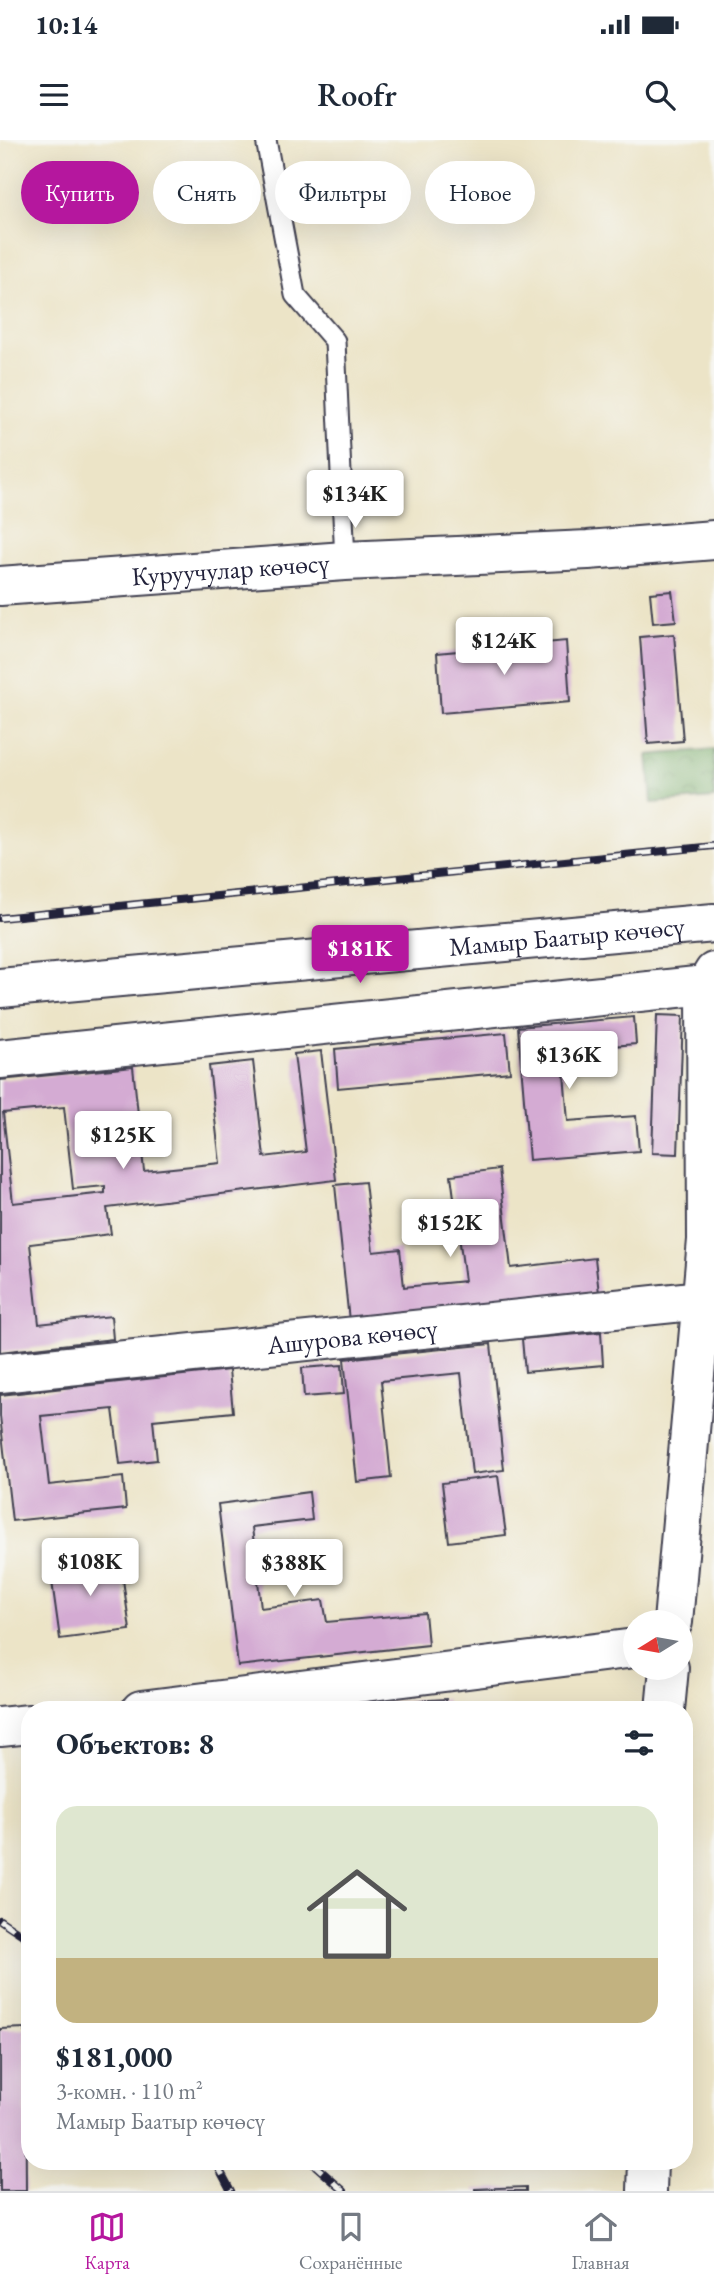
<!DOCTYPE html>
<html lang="ru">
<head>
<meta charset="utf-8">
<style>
  :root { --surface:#fff; --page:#f2f2f3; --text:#1f2937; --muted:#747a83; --line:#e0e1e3; --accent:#b5179e }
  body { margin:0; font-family:"EB Garamond",serif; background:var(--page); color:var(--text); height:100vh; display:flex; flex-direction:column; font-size:26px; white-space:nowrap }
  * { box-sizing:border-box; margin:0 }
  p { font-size:23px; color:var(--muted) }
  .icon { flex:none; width:38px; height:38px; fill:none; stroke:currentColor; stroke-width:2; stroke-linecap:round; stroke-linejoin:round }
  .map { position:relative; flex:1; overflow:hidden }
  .side { position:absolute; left:21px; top:1561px; width:672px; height:469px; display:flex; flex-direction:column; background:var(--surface); border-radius:28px; box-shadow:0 7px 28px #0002 }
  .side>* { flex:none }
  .hud { position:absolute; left:21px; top:21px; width:672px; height:63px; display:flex; gap:14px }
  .needle { width:46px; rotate:259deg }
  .tools { position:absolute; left:623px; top:1470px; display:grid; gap:14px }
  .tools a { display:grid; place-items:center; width:70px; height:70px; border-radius:50%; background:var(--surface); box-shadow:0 7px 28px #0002; font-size:35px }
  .price { position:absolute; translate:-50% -60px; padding:0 16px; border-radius:7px; background:#fff; color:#222; font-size:23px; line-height:46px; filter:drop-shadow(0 2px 4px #0008) }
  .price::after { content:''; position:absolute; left:50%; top:42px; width:21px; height:16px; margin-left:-10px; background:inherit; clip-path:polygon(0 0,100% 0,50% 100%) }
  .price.selected { background:var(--accent); color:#fff }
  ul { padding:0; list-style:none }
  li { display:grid; align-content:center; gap:14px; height:371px; padding:0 35px }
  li+li { border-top:2px solid var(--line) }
  li span { display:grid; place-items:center; height:217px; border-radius:21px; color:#555 }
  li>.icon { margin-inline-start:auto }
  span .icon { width:126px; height:126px; fill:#fffc; stroke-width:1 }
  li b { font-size:30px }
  h2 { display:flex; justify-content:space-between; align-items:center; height:84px; padding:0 35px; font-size:30px }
  .pill { padding:0 24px; border-radius:32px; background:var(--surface); box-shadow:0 7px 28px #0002; font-size:24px; line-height:63px }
  .pill.selected { background:var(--accent); color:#fff }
  .status { display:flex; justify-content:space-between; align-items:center; height:49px; padding:0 35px; background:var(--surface); direction:ltr }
  .status svg { height:19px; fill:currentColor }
  header { display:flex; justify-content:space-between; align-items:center; height:91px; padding:0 35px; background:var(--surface); font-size:32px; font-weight:600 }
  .dock { display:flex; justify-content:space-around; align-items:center; height:98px; border-top:2px solid var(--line); background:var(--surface); font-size:19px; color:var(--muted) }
  .dock a { display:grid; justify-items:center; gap:4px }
  .dock .selected { color:var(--accent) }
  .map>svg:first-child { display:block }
  .forest { fill:url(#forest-crowns); stroke:#4d6651; stroke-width:2 }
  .building { fill:#d4abd3; fill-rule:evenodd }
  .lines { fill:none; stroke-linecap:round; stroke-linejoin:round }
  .service-casing { stroke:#403f50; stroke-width:23 }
  .minor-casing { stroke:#403f50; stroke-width:42 }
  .tertiary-casing { stroke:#403f50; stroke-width:42 }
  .service { stroke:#fff; stroke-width:19 }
  .minor { stroke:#fff; stroke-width:38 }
  .tertiary { stroke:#fff; stroke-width:38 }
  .rail-casing { stroke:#22223b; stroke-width:8 }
  .rail { stroke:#f6f6f2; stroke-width:5; stroke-dasharray:16; stroke-linecap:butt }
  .labels { text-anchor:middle; stroke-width:5; stroke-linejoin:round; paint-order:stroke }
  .street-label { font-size:26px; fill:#22223b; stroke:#f6f6f2 }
</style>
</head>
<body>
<div class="status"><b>10:14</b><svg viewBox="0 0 49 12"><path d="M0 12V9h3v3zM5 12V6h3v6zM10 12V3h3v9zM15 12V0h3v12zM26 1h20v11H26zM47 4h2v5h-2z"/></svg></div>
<header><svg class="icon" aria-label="menu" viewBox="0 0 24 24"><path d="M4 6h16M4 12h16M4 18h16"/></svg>Roofr<svg class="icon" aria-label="search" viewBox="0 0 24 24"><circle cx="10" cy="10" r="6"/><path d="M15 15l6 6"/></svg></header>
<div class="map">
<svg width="714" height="2051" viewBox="0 0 714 2051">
  <defs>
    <pattern id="forest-crowns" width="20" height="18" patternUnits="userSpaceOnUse" patternTransform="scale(1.75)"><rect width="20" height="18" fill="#78ab67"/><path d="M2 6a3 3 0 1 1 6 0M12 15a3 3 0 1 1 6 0" fill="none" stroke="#628b56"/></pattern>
  </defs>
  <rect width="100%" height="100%" fill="#f6f6f2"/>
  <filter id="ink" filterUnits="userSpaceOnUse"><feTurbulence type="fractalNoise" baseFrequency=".0143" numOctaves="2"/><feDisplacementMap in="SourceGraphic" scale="14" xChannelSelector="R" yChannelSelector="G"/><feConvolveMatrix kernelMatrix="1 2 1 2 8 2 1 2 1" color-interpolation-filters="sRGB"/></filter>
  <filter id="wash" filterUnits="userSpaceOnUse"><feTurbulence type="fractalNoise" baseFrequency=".00686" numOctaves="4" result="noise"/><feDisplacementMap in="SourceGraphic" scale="28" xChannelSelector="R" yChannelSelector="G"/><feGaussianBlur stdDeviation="1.57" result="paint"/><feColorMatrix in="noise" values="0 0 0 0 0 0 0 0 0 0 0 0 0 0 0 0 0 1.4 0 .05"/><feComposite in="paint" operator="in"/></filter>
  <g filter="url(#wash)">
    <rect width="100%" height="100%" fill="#ece4c7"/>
    <path class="forest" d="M 714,609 L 714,658 L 652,663 L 648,615 Z"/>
    <g id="blocks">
      <path class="building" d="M 672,451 L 676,481 L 653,483 L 650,453 Z
        M 674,494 L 683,601 L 648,604 L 640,497 Z
        M 566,501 L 570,562 L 441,573 L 437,513 Z
        M 657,875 L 683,876 L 678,1014 L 652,1013 Z
        M 634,877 L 636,904 L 562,910 L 568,981 L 636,976 L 639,1011 L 529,1020 L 518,887 Z
        M 506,893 L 510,932 L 338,948 L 335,909 Z
        M 321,911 L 336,1040 L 107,1068 L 111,1094 L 30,1104 L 39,1184 L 111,1176 L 113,1199 L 0,1212 L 0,940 L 133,927 L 144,1031 L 220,1023 L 209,926 L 253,921 L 264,1017 L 306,1012 L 294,914 ZM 64,967 L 73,1049 L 105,1046 L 105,1053 L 13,1063 L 3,973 Z
        M 499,1029 L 511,1128 L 595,1118 L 599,1153 L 349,1181 L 335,1045 L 365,1042 L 373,1112 L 400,1109 L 404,1147 L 465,1141 L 451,1035 Z
        M 601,1192 L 603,1225 L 525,1232 L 522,1199 Z
        M 491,1204 L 504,1330 L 472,1334 L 461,1233 L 381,1241 L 391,1338 L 357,1342 L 344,1219 Z
        M 342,1225 L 344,1254 L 304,1257 L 302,1228 Z
        M 229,1230 L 233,1272 L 153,1280 L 157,1320 L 120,1324 L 113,1269 L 41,1276 L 49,1345 L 123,1337 L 126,1369 L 12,1381 L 0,1276 L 0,1255 Z
        M 498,1336 L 506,1395 L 449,1402 L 442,1343 Z
        M 309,1352 L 312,1380 L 252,1387 L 261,1468 L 323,1460 L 327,1482 L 425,1473 L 428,1505 L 238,1526 L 218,1364 Z
        M 120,1418 L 130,1490 L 60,1499 L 50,1427 Z
        M 446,1559 L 447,1570 L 342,1570 L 342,1565 Z
        M 25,1888 L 26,2051 L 0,2051 L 0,1889 Z
        M 526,2047 L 526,2051 L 475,2051 L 475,2049 Z"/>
    </g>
  </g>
  <g filter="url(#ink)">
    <use href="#blocks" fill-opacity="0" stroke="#403f50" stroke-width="2"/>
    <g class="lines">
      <g class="service-casing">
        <path id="service" d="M 266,0 L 295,155 L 335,201 L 345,421"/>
      </g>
      <g class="minor-casing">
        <g id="minor">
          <path id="s1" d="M 0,446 L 345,421 L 588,410 L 714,400"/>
          <path d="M 0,919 L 706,845 L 714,832"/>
          <path id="s2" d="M 0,1233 L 702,1160"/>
          <path d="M 673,1482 L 707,1100 L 706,845"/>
          <path d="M 141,1570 L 635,1508"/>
          <path d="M 665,1570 L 669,1528"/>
          <path d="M 0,1587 L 30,1584"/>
          <path d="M 647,2051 L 648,2021"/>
        </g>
      </g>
      <g class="tertiary-casing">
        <g id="tertiary">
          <path id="s3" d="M 0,848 L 714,783"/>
        </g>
      </g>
      <use href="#service" class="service"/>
      <use href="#minor" class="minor"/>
      <use href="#tertiary" class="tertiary"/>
      <g class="rail-casing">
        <path id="rail" d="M 0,778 L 714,706
          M 0,1780 L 30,1800
          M 215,2021 L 231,2051
          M 310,2021 L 344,2051"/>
      </g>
      <use href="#rail" class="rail"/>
    </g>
  </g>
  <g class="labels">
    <g class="street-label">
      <text dy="9" stroke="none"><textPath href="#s1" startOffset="231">Куруучулар көчөсү</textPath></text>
      <text dy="9" stroke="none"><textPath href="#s3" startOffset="569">Мамыр Баатыр көчөсү</textPath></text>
      <text dy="9" stroke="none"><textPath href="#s2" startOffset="354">Ашурова көчөсү</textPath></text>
    </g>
  </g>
</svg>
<div class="tools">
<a><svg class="needle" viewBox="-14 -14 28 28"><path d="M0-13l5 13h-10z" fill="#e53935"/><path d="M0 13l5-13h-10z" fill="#747a83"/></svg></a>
</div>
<b class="price" style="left:355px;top:390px">$134K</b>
<b class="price" style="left:504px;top:537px">$124K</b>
<b class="price selected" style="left:360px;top:845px">$181K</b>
<b class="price" style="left:569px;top:951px">$136K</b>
<b class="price" style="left:123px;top:1031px">$125K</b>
<b class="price" style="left:450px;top:1119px">$152K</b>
<b class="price" style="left:90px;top:1458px">$108K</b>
<b class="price" style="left:294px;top:1459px">$388K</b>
<div class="hud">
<a class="pill selected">Купить</a>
<a class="pill">Снять</a>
<a class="pill">Фильтры</a>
<a class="pill">Новое</a>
</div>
<section class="side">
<h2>Объектов: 8<svg class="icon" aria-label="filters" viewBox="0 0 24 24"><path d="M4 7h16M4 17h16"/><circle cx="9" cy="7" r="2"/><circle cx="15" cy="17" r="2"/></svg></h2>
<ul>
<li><span style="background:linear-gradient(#dfe7d0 70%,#c2b280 0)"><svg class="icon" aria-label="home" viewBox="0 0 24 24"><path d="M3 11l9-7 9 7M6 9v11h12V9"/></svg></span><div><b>$181,000</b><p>3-комн. · 110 m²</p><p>Мамыр Баатыр көчөсү</p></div></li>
</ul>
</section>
</div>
<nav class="dock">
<a class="selected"><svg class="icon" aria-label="map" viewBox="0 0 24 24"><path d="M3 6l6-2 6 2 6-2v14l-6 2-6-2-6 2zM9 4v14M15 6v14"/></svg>Карта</a>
<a><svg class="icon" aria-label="saved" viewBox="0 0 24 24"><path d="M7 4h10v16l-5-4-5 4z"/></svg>Сохранённые</a>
<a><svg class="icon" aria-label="home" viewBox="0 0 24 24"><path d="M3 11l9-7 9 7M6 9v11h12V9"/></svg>Главная</a>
</nav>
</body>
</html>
